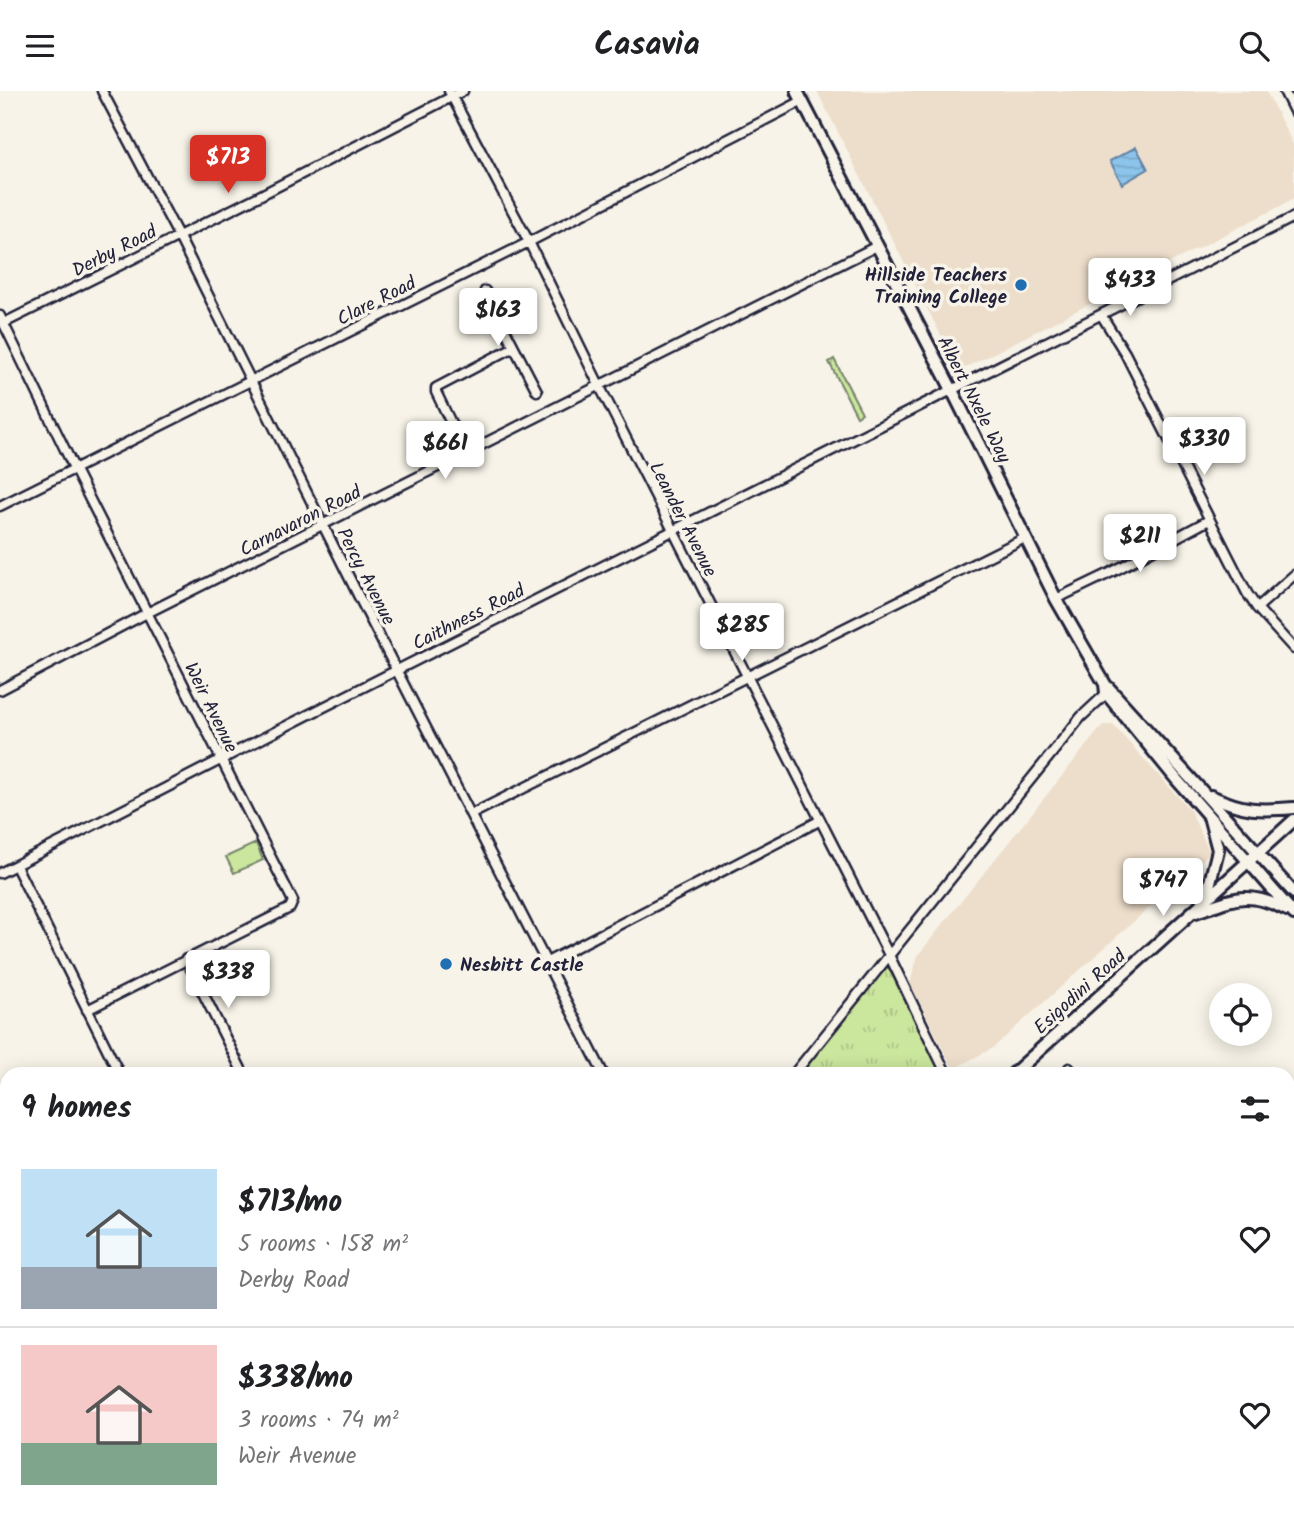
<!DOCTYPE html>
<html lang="en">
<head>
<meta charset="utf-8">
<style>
  :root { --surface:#fff; --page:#f6f6f6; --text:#202124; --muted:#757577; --line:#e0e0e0; --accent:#d93025 }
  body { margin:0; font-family:Kalam,sans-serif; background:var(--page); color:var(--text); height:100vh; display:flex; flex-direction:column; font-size:26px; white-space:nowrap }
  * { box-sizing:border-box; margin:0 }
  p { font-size:23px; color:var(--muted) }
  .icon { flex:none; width:38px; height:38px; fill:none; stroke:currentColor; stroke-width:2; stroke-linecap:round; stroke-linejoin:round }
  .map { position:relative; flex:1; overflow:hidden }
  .sheet { position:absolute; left:0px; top:976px; width:1295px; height:450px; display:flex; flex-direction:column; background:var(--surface); border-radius:21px 21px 0 0; box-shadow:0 4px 18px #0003 }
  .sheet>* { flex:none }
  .fabs { position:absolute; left:1209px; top:892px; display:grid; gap:14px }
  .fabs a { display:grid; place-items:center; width:63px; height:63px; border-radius:50%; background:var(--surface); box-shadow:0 4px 18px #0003; font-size:35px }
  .price { position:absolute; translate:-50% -60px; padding:0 16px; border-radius:7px; background:#fff; color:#222; font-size:23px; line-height:46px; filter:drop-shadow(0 2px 4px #0008) }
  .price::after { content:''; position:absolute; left:50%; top:42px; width:21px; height:16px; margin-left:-10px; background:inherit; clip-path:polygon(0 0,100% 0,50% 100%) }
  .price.current { background:var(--accent); color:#fff }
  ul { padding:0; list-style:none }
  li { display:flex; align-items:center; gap:21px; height:175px; padding:0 21px }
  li+li { border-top:2px solid var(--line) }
  li span { display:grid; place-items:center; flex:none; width:196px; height:140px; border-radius:0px; color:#555 }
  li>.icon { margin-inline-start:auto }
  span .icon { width:84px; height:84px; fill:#fffc; stroke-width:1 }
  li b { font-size:30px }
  h2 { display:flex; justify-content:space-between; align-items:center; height:84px; padding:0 21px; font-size:30px }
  header { display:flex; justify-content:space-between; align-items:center; height:91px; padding:0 21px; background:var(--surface); font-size:32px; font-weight:600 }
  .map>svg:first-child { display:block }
  .built { fill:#eddecb }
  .grass { fill:url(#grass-tufts); stroke:#76846c; stroke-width:2 }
  .garden { fill:#cbe69d; stroke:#76846c; stroke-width:2 }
  .water { fill:url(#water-rules); stroke:#6283a5; stroke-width:2 }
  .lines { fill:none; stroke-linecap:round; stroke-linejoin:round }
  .minor-casing { stroke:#22223b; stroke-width:13 }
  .secondary-casing { stroke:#22223b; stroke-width:16 }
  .minor { stroke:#f7f3e8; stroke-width:8 }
  .secondary { stroke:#f7f3e8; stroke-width:10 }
  .poi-dot { fill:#1f6fb2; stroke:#f7f3e8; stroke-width:2.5 }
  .labels { text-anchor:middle; stroke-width:7; stroke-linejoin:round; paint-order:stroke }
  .street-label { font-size:19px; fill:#22223b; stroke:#f7f3e8 }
  .poi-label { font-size:19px; font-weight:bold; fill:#22223b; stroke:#f7f3e8; text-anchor:end }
</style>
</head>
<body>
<header><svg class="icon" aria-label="menu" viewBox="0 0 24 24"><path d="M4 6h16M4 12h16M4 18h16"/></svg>Casavia<svg class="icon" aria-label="search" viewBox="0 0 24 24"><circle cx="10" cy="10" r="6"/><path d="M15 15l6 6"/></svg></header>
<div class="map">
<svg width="1294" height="1426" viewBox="0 0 1294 1426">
  <defs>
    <pattern id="grass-tufts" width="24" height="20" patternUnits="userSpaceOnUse" patternTransform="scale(1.75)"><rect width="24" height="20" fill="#cbe69d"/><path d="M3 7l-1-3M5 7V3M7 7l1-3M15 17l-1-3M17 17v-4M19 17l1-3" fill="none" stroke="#aec588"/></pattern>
    <pattern id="water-rules" width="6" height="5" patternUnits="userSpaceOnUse" patternTransform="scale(1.75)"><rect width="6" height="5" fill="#8cc4eb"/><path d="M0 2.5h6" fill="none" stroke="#78a8ca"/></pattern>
  </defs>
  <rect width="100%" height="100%" fill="#f7f3e8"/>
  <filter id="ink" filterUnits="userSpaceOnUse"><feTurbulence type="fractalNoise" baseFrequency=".0143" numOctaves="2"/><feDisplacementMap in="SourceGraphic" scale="14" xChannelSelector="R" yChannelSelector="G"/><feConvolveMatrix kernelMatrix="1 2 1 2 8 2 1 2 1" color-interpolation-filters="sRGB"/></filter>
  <g filter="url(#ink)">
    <path class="built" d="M 817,0 L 1266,0 L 1294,55 L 1294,108 L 959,280 Z
      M 1103,634 L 1113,634 L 1190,719 L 1210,762 L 993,957 L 953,978 L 910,892 L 918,864 Z
      M 576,1419 L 1018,1419 L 1024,1426 L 569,1426 Z"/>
    <path class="grass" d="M 834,268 L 862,322 L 857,325 L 829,271 Z
      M 884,876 L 889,877 L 942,983 L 798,984 Z"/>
    <path class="garden" d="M 256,752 L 263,769 L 234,782 L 226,766 Z
      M 855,1419 L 971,1419 L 972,1426 L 856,1426 Z"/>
    <path class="water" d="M 1136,56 L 1148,78 L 1122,93 L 1110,70 Z"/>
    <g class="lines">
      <g class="minor-casing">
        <path id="minor" d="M 102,0 L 178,144 L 358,504 L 604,984
          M 449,0 L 529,151 L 600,296 L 889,864 L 947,984
          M 1284,0 L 1294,20
          M 485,200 L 537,300
          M 0,225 L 74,377 L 293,810 L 290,817 L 87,919
          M 1102,225 L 1125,262 L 1247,502 L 1257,517 L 1294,558
          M 4,232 L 259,105 L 463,0
          M 466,363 L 436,301 L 436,297 L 514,256
          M 0,415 L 529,151 L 802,10
          M 1056,508 L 1112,481 L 1209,429
          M 1257,517 L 1294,484
          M 0,599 L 147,522 L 877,155
          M 472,723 L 1025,447
          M 16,775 L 120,984
          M 0,782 L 306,625 L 1294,126
          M 186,868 L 244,984
          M 547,871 L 819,730
          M 1069,977 L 1075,984
          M 793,984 L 1081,626 L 1109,600
          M 1288,1192 L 1294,1191
          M 0,1222 L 7,1236
          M 1288,1391 L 1294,1415
          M 190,1419 L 198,1426
          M 1069,1419 L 1070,1426
          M 1183,1419 L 1184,1426
          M 169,1426 L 174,1419
          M 228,1426 L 233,1419"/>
      </g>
      <g class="secondary-casing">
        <path id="secondary" d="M 797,0 L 952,299 L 1056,508 L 1105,593 L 1106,602 L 1177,689 L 1294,823
          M 1108,596 L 1294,802
          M 1211,705 C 1244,720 1259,720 1294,717
          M 1205,811 L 1218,759 L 1210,729
          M 1196,821 C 1235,807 1248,799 1287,819
          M 1012,984 L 1294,729
          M 525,1426 L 532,1419"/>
      </g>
      <use href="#minor" class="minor"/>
      <use href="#secondary" class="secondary"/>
    </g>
  </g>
  <g class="poi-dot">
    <circle cx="1021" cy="194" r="7"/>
    <circle cx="446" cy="873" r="7"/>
  </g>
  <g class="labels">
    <g class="street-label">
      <text transform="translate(114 159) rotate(-27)" y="7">Derby Road</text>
      <text transform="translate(376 209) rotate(-27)" y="7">Clare Road</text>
      <text transform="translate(975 308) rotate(63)" y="7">Albert Nxele Way</text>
      <text transform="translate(684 428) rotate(63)" y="7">Leander Avenue</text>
      <text transform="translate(300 429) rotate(-27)" y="7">Carnavaron Road</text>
      <text transform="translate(367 485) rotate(63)" y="7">Percy Avenue</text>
      <text transform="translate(468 525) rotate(-27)" y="7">Caithness Road</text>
      <text transform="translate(212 616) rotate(64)" y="7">Weir Avenue</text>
      <text transform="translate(1079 900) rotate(-42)" y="7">Esigodini Road</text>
    </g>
    <g class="poi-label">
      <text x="1007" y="190">Hillside Teachers<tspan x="1007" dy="22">Training College</tspan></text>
      <text x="460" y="880" text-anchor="start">Nesbitt Castle</text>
    </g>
  </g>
</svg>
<div class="fabs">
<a><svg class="icon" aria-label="locate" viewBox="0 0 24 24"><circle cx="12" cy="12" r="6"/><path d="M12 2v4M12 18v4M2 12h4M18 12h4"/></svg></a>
</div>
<b class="price current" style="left:228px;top:104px">$713</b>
<b class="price" style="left:1130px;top:227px">$433</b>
<b class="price" style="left:498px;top:257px">$163</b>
<b class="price" style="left:1204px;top:386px">$330</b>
<b class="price" style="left:445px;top:390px">$661</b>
<b class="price" style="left:1140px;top:483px">$211</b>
<b class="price" style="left:742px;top:572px">$285</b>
<b class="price" style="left:1163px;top:827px">$747</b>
<b class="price" style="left:228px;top:919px">$338</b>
<section class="sheet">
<h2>9 homes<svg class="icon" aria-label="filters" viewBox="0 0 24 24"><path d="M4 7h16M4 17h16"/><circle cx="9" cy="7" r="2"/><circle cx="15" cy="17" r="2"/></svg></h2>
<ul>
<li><span style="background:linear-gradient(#bfe0f5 70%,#9aa5b1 0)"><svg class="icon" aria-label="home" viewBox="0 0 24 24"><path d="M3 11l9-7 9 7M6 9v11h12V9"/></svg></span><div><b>$713/mo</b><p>5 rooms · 158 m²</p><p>Derby Road</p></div><svg class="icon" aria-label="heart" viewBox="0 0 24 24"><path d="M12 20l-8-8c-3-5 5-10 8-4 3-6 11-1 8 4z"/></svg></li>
<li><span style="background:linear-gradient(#f6c9c9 70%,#7fa58c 0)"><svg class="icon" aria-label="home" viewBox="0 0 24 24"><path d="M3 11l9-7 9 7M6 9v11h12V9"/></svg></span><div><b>$338/mo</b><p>3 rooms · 74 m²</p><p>Weir Avenue</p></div><svg class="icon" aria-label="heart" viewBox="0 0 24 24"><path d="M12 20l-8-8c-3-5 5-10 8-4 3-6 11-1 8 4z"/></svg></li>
</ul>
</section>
</div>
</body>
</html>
